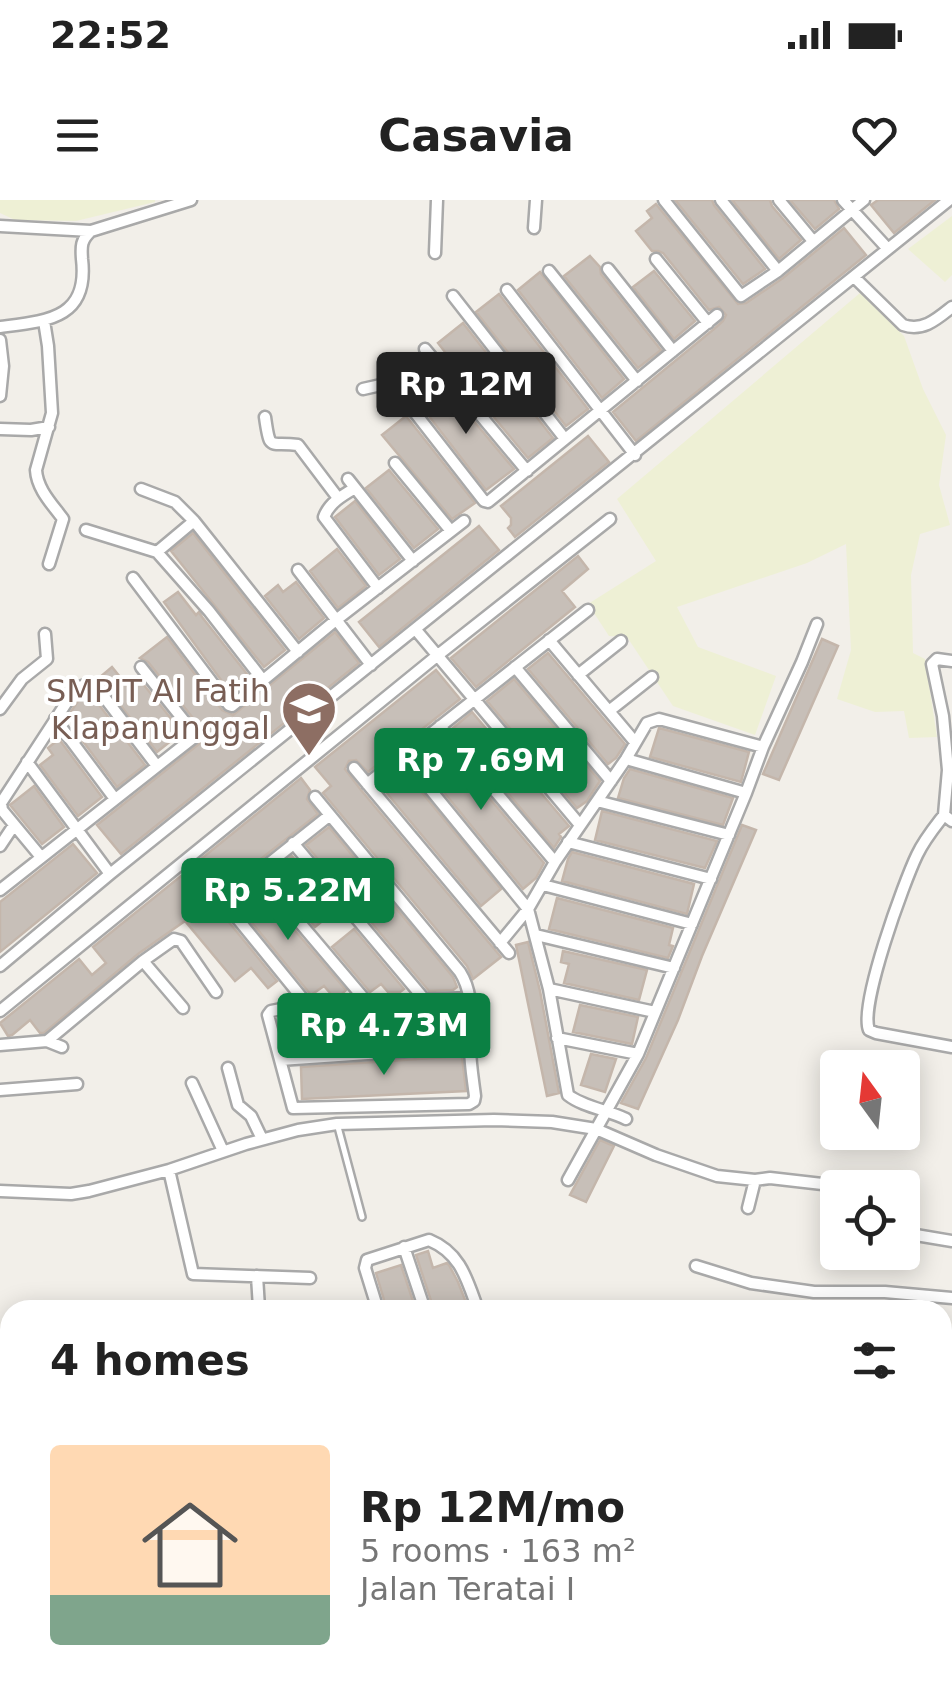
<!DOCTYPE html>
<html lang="en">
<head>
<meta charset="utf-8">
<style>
  :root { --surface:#fff; --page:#f6f6f6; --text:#222; --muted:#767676; --accent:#0b8043 }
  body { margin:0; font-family:"DejaVu Sans",sans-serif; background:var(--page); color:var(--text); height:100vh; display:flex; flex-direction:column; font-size:38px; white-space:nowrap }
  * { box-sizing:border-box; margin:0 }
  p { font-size:32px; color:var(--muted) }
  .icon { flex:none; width:55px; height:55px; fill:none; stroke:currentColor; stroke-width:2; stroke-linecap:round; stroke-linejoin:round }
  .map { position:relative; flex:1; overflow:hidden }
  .details { position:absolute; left:0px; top:1100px; width:952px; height:392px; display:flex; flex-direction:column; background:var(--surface); border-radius:30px 30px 0 0; box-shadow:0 5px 25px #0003 }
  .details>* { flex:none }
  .needle { width:65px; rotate:345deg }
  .controls { position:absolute; left:820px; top:850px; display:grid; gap:20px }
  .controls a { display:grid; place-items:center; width:100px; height:100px; border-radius:10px; background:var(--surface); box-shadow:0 5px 25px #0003; font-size:50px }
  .price { position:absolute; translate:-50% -85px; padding:0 22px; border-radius:10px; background:var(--accent); color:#fff; font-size:32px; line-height:65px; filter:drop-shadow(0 2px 5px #0008) }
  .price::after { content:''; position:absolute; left:50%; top:60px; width:30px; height:22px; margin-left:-15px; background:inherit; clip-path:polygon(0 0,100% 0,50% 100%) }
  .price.on { background:#222; color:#fff }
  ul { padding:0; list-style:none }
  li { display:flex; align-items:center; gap:30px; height:250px; padding:0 50px }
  li span { display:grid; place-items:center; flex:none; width:280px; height:200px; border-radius:10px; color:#555 }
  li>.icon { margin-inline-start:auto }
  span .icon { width:120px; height:120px; fill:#fffc; stroke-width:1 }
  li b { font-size:42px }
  h2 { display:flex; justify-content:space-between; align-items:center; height:120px; padding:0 50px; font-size:42px }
  .status { display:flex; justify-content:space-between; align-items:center; height:70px; padding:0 50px; background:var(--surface); direction:ltr }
  .status svg { height:28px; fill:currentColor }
  header { display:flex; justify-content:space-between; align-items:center; height:130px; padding:0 50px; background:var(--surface); font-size:45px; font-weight:700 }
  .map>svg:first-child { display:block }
  .industrial { fill:#ebdbe8 }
  .farmland { fill:#eef0d5 }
  .building { fill:#c7bfb8; stroke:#c4b6ab; stroke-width:2.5 }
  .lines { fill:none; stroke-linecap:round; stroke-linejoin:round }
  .service-casing { stroke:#a9a9a9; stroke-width:10 }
  .minor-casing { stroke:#a9a9a9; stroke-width:15 }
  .service { stroke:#fff; stroke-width:5 }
  .minor { stroke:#fff; stroke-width:10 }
  .labels { text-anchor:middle; stroke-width:8; stroke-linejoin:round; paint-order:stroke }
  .education-label { font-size:32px; fill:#785e54; stroke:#fff; text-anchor:end }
</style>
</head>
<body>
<div class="status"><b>22:52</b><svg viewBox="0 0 49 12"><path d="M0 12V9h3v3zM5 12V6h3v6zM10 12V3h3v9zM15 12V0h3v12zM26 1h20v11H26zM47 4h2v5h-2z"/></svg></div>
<header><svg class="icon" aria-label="menu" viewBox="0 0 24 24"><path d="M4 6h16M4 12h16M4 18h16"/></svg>Casavia<svg class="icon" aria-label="heart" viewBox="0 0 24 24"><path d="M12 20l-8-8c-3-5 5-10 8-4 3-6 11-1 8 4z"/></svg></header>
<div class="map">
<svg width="952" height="1491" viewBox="0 0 952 1491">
  <rect width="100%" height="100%" fill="#f2efe9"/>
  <path class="industrial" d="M 952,1181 L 952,1451 L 943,1453 L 942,1207 Z"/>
  <path class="farmland" d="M 0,0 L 155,0 L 155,2 L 76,21 L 15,20 L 0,13 Z
    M 952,16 L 952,75 L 945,82 L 908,49 Z
    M 860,93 L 904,136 L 923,189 L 946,235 L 939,285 L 950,325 L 920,334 L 911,375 L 913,453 L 925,459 L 937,537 L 909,538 L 904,511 L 875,512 L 837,499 L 851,450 L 846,344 L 807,363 L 677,407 L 698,447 L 776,476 L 755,535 L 673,506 L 627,437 L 609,436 L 588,404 L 656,361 L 617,299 Z"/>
  <path class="building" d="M 675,0 L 712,0 L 714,5 L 765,69 L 743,84 Z
    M 732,0 L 770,0 L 772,6 L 801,40 L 779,59 Z
    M 790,0 L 834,0 L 839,9 L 815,29 Z
    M 878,0 L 935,0 L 894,33 L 871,5 Z
    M 656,4 L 738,104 L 746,103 L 783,78 L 844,28 L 866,55 L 636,241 L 613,212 L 714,129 L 723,121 L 726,115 L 719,107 L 709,110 L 663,53 L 658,51 L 652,51 L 636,31 L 652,18 L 647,11 Z
    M 590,56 L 600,67 L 601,74 L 661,150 L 638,168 L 564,76 Z
    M 654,71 L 695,121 L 674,139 L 633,87 Z
    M 540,72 L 624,179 L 602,198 L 518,90 Z
    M 499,94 L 588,209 L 566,226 L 476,112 Z
    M 463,123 L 553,238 L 528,258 L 456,172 L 459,170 L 438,143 Z
    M 442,183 L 514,269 L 486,290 L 418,202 Z
    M 406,216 L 475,303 L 452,319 L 382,235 Z
    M 588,236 L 609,262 L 515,337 L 508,328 L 511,325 L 511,318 L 501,306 Z
    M 389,270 L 438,329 L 414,348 L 366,288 Z
    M 355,301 L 400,359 L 379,375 L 335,317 Z
    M 479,326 L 499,350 L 379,447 L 359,422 Z
    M 193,333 L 285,450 L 264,467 L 171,351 Z
    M 337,349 L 366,386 L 338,408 L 310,371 Z
    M 578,356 L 588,369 L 562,391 L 575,407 L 476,487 L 451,458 Z
    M 296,382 L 324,418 L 299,439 L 265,396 L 278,385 L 283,392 Z
    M 178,392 L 196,415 L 199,412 L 202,417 L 251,479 L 232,495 L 164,402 Z
    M 335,432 L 359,463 L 121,654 L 97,625 L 205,539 L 200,527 L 148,462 L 140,458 L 167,437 L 222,510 L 233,515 Z
    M 822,439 L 838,446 L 779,580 L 763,574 Z
    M 548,453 L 625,544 L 616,558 L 608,564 L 528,469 Z
    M 112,467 L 129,488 L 139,479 L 182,532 L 157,552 L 99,478 Z
    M 436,470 L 460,499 L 368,572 L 356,560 L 349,561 L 345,569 L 361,590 L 501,757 L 473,779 L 467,766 L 323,593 L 331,586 L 315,567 Z
    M 514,479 L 600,581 L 587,601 L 577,608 L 487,501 Z
    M 88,493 L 90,493 L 145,565 L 117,587 L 73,528 L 75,527 L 68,516 L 78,501 Z
    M 472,512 L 569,626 L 559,634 L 561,637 L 554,648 L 453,528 Z
    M 659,528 L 749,552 L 741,582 L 650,557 Z
    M 439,538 L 544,663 L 536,678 L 523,689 L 415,557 Z
    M 59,539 L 102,597 L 78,616 L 40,565 L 53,555 L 48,548 Z
    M 402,568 L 501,689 L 481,706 L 380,585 Z
    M 630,569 L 733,598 L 723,625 L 618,598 L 624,578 Z
    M 301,578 L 310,590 L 307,599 L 318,614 L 224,688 L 201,659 Z
    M 34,586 L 64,627 L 42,644 L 10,605 Z
    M 602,611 L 717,641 L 705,668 L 595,640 Z
    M 742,625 L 756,630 L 702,756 L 678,820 L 638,909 L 621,903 L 646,858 Z
    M 329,627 L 453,777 L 457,787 L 453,790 L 429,791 L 306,645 Z
    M 73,644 L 97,673 L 0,752 L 0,702 Z
    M 572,652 L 694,684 L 687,714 L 562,681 L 568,659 Z
    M 292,656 L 337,709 L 315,727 L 270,674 Z
    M 181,676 L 195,693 L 201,688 L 277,781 L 268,788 L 251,768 L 235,781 L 185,721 L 138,754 L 44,833 L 40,833 L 30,820 L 12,835 L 8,836 L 0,823 L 79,759 L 92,775 L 106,763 L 93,747 Z
    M 256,685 L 346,790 L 342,794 L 331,794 L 324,786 L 311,795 L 235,702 Z
    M 557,698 L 673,728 L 669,745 L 673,746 L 668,758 L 549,729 Z
    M 354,729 L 404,789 L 400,792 L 388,792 L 381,784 L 370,792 L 332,747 Z
    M 528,742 L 540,791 L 559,893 L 547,896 L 516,745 Z
    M 563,751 L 647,770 L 639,800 L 564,783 L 569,764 L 561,762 Z
    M 580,805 L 638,817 L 632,844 L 573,832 Z
    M 460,807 L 461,839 L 289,851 L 288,817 L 308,813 Z
    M 591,854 L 616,859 L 605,892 L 581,885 Z
    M 462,856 L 466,891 L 302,899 L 301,867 Z
    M 600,940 L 614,946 L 586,1002 L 570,995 Z
    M 428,1051 L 433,1068 L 447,1063 L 449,1065 L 458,1082 L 469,1110 L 434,1110 L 416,1055 Z
    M 401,1065 L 416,1110 L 387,1110 L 376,1073 Z
    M 0,1283 L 10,1288 L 10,1322 L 0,1317 Z
    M 0,1336 L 10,1341 L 10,1391 L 0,1386 Z"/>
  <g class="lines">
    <g class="service-casing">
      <path id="service" d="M 338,927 L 362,1017"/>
    </g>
    <g class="minor-casing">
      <path id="minor" d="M 664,0 L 741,96 L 778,71 L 864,0
        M 721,0 L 778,71
        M 779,0 L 813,41
        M 843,0 L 888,49
        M 0,26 L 91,31 L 191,0
        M 534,28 L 536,0
        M 435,53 L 437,0
        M 656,59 L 708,123
        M 608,69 L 673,151
        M 549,71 L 637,181
        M 855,78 L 903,125 C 923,132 937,119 952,107
        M 507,90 L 635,255
        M 453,96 L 565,239
        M 44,121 L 48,146 L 52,213 L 36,270 C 37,289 52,304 63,319 L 49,364
        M 0,127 C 47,121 89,119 82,59 C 81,46 81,40 91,31
        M 0,140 L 3,166 L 0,196
        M 425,149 L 527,271
        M 391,182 L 484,301 L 488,302 L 717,115
        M 363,189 L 443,171
        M 265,217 C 270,253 269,241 298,245 L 338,298
        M 0,229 L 31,230 L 49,227
        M 395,263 L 451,331
        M 348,279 L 413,361
        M 355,288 C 343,295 329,303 324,317 L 378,388
        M 141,289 L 175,302 L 194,321
        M 86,330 L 157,352 L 209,411 L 262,479
        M 157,352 L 194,321 L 298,452
        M 298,370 L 371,465
        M 133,378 L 229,505 L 232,506 L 336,420 L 464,321
        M 416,430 L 580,625
        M 549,440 L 635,542
        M 952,461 L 937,459 L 932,464 L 943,516 L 948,570 L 944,615 L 952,621
        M 515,467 L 611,581
        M 578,475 L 621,441
        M 0,509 L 22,479 L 47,459 L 45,434
        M 609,511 L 652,477
        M 55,519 L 115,599
        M 440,526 L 555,662
        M 403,556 L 528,709 L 549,789 L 568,895 C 583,907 608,910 626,919
        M 626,559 L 746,593
        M 27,562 L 110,674
        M 354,568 L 509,753
        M 367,584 L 588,410
        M 315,597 L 460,772 C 475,796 469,819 470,846 C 470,863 473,880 475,896 L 474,901 L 469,904 L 293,908 L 268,815 L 271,811 L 307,804 L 471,798
        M 597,601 L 729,635
        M 944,615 C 934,628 924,640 917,655 C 904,682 859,805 869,830 L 876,833 L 952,847
        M 568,642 L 711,679
        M 293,643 L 425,800
        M 0,646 L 14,625
        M 41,657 L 2,610 L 1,603 L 76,488 L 89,484 L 95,485 L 157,566
        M 189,659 L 307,804
        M 257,672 L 367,802
        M 543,685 L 692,724
        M 0,690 L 193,538 L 193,532 L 141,467
        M 223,700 L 330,615
        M 536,735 L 674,768
        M 500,743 L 528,709 L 555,662 L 626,559 L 647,523 L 659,519 L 763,547
        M 143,761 L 183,808
        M 0,766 L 110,674 L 949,0
        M 549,789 L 655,812
        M 0,811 L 438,455 L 610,319
        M 557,838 L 638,854
        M 47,841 L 143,761 L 174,739 L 181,741 L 216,792
        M 0,845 L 47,841 L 62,847
        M 280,860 L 470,847
        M 228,868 L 238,905 L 251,916 L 262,939
        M 192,883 L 223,951
        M 0,890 L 77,884
        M 169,970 L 193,1074 L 310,1078
        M 568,980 L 638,854 L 746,593 L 763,547 L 802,462 L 817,424
        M 0,991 L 71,994 L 89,991 L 169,970 L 246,944 L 298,930 L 337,924 L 494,920 L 552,922 L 596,929 L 656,955 L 717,976 L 755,980 L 770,978 L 857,988
        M 902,995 L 907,1004 L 904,1033 L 952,1041
        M 748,1008 L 755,980
        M 404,1047 L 425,1110
        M 696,1066 L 751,1083 L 814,1092 L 885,1092 L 952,1098
        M 257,1076 L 259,1108
        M 378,1110 L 365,1068 L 367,1060 L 429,1040 C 461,1053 467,1080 478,1110
        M 942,1180 L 952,1154
        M 0,1273 L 10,1279
        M 0,1326 L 10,1332
        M 0,1395 L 10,1402
        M 0,1447 L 10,1431
        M 0,1463 L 10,1471
        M 20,1482 L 26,1491
        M 514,1482 L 550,1491
        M 756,1488 L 756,1482
        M 196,1491 L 196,1482
        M 410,1491 L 411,1482
        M 591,1491 L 594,1482
        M 821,1491 L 824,1482"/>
    </g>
    <use href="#service" class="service"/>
    <use href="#minor" class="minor"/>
  </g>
  <defs>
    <g id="school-pin" transform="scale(2.875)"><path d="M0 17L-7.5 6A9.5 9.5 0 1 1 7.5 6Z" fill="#8d6e63" stroke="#fff"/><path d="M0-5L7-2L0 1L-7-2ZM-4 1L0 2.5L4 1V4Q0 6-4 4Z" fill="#fff"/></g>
  </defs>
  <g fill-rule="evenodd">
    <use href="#school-pin" x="309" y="509"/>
  </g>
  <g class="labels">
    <g class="education-label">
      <text x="270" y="502">SMPIT Al Fatih<tspan x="270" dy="37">Klapanunggal</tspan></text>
    </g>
  </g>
</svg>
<div class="controls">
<a><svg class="needle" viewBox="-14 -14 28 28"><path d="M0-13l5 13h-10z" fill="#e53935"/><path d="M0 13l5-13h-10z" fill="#767676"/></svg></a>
<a><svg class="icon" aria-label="locate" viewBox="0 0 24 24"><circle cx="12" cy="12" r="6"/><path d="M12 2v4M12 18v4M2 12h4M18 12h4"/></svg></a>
</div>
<b class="price on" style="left:466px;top:237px">Rp 12M</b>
<b class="price" style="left:481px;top:613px">Rp 7.69M</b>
<b class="price" style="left:288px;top:743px">Rp 5.22M</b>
<b class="price" style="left:384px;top:878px">Rp 4.73M</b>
<section class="details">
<h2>4 homes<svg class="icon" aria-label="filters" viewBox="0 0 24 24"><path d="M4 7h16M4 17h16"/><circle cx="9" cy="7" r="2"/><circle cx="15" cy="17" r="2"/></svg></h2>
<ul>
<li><span style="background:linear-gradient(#ffd9b3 75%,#7fa58c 0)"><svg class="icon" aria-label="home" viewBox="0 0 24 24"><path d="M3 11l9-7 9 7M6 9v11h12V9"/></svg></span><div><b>Rp 12M/mo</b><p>5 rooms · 163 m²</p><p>Jalan Teratai I</p></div></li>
</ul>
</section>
</div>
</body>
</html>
